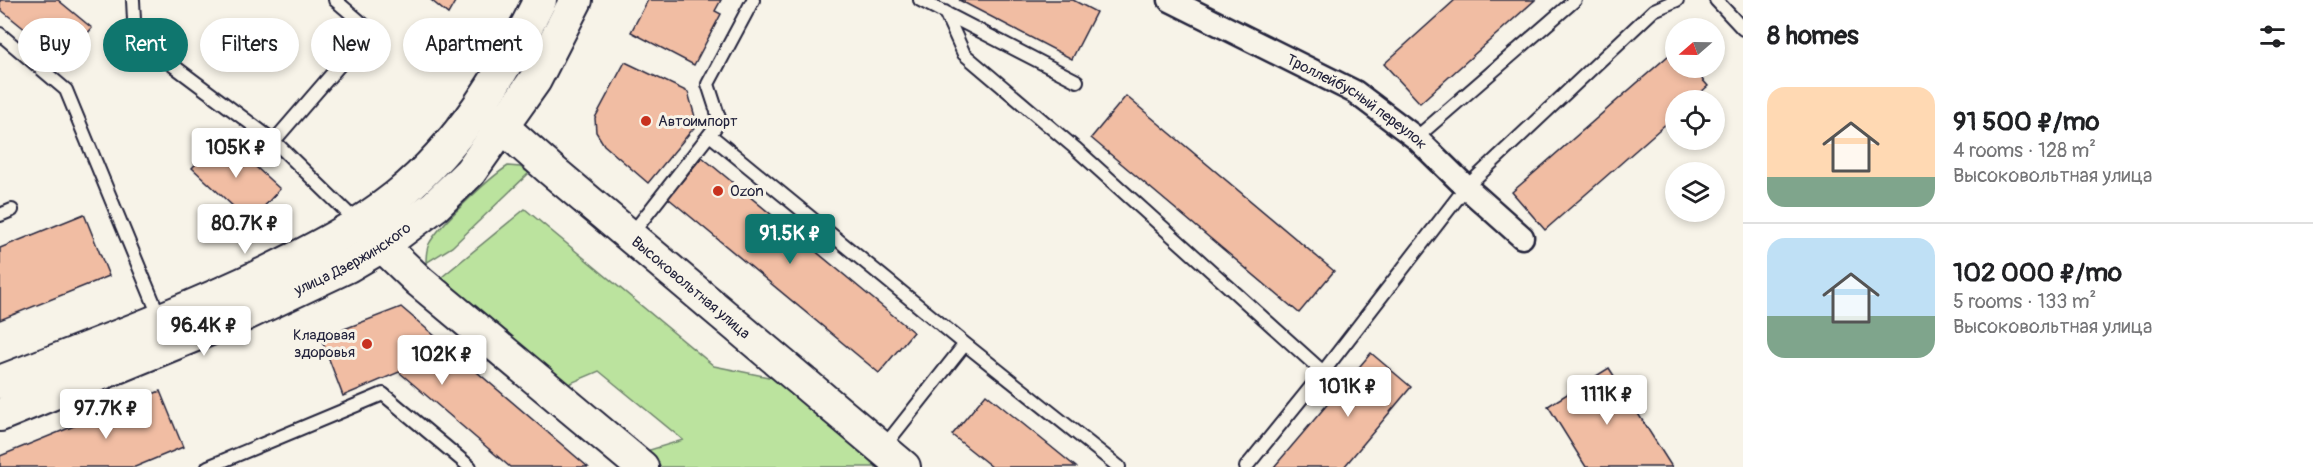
<!DOCTYPE html>
<html lang="en">
<head>
<meta charset="utf-8">
<style>
  :root { --surface:#fff; --page:#f2f2f2; --text:#202124; --muted:#757577; --line:#e0e0e0; --accent:#0f766e }
  body { margin:0; font-family:Pangolin,sans-serif; background:var(--page); color:var(--text); height:100vh; display:flex; flex-direction:column; font-size:22px; white-space:nowrap }
  * { box-sizing:border-box; margin:0 }
  p { font-size:20px; color:var(--muted) }
  .icon { flex:none; width:33px; height:33px; fill:none; stroke:currentColor; stroke-width:2; stroke-linecap:round; stroke-linejoin:round }
  .map { position:relative; flex:1; overflow:hidden }
  .drawer { display:flex; flex-direction:column; background:var(--surface); width:570px }
  .drawer>* { flex:none }
  .hud { position:absolute; left:18px; top:18px; width:570px; height:54px; display:flex; gap:12px }
  .needle { width:39px; rotate:250deg }
  .buttons { position:absolute; left:1665px; top:18px; display:grid; gap:12px }
  .buttons a { display:grid; place-items:center; width:60px; height:60px; border-radius:50%; background:var(--surface); box-shadow:0 3px 9px #0003; font-size:30px }
  .price { position:absolute; translate:-50% -51px; padding:0 14px; border-radius:6px; background:#fff; color:#222; font-size:20px; line-height:39px; filter:drop-shadow(0 2px 3px #0008) }
  .price::after { content:''; position:absolute; left:50%; top:36px; width:18px; height:14px; margin-left:-9px; background:inherit; clip-path:polygon(0 0,100% 0,50% 100%) }
  .price.active { background:var(--accent); color:#fff }
  ul { padding:0; list-style:none }
  li { display:flex; align-items:center; gap:18px; height:150px; padding:0 24px }
  li+li { border-top:2px solid var(--line) }
  li span { display:grid; place-items:center; flex:none; width:168px; height:120px; border-radius:18px; color:#555 }
  li>.icon { margin-inline-start:auto }
  span .icon { width:72px; height:72px; fill:#fffc; stroke-width:1 }
  li b { font-size:26px }
  h2 { display:flex; justify-content:space-between; align-items:center; height:72px; padding:0 24px; font-size:26px }
  .tag { padding:0 21px; border-radius:27px; background:var(--surface); box-shadow:0 3px 9px #0003; font-size:21px; line-height:54px }
  .tag.active { background:var(--accent); color:#fff }
  main { display:flex; flex:1; min-height:0 }
  .map>svg:first-child { display:block }
  .green { fill:#bbe39e; stroke:#6e826c; stroke-width:1.5 }
  .building { fill:#f1bda3; stroke:#22223b; stroke-width:1.5 }
  .lines { fill:none; stroke-linecap:round; stroke-linejoin:round }
  .lane-casing { stroke:#22223b; stroke-width:16 }
  .street-casing { stroke:#22223b; stroke-width:27 }
  .secondary-casing { stroke:#22223b; stroke-width:36 }
  .lane { stroke:#f7f3e8; stroke-width:12 }
  .street { stroke:#f7f3e8; stroke-width:22 }
  .secondary { stroke:#f7f3e8; stroke-width:32 }
  .poi-dot { fill:#c8321e; stroke:#f7f3e8; stroke-width:2 }
  .labels { text-anchor:middle; stroke-width:6; stroke-linejoin:round; paint-order:stroke }
  .street-label { font-size:15px; fill:#22223b; stroke:#f7f3e8 }
  .poi-label { font-size:15px; fill:#22223b; stroke:#f7f3e8; text-anchor:start }
</style>
</head>
<body>
<main>
<div class="map">
<svg width="1743" height="467" viewBox="0 0 1743 467">
  <rect width="100%" height="100%" fill="#f7f3e8"/>
  <filter id="ink" filterUnits="userSpaceOnUse"><feTurbulence type="fractalNoise" baseFrequency=".0167" numOctaves="2"/><feDisplacementMap in="SourceGraphic" scale="12" xChannelSelector="R" yChannelSelector="G"/><feConvolveMatrix kernelMatrix="1 2 1 2 8 2 1 2 1" color-interpolation-filters="sRGB"/></filter>
  <g filter="url(#ink)">
    <path class="green" d="M 508,166 L 520,167 L 529,173 L 452,247 L 426,263 C 426,256 426,250 429,244 C 439,225 489,178 508,166 Z
      M 525,209 L 714,366 L 778,379 L 883,467 L 661,467 L 643,452 L 683,440 L 599,371 L 564,386 L 437,281 Z"/>
    <path class="building" d="M 0,0 L 58,0 L 92,28 L 64,61 L 0,9 Z
      M 431,0 L 456,0 L 448,14 Z
      M 648,0 L 721,0 L 715,11 L 721,14 L 694,65 L 631,32 Z
      M 959,0 L 1073,0 L 1096,12 L 1072,59 Z
      M 1455,0 L 1535,0 L 1420,103 L 1384,64 Z
      M 1676,49 L 1676,68 L 1692,68 L 1708,86 L 1692,100 L 1676,100 L 1676,115 L 1545,230 L 1512,192 Z
      M 625,62 L 688,92 L 697,124 L 648,183 L 604,145 L 596,132 L 595,118 Z
      M 1126,96 L 1334,271 L 1299,313 L 1091,138 Z
      M 222,136 L 280,189 L 250,222 L 192,168 Z
      M 702,157 L 913,332 L 879,373 L 668,198 Z
      M 84,214 L 109,276 L 0,320 L 0,248 Z
      M 401,307 L 588,467 L 510,467 L 399,372 L 343,396 L 321,338 Z
      M 1371,353 L 1411,387 L 1344,467 L 1274,467 Z
      M 1609,368 L 1672,467 L 1586,467 L 1548,406 Z
      M 160,391 L 183,447 L 135,467 L 0,467 L 0,456 Z
      M 986,394 L 1076,467 L 992,467 L 952,435 Z"/>
    <g class="lines">
      <g class="lane-casing">
        <path id="lane" d="M 133,0 L 134,20 L 147,46 L 274,141 L 358,223
          M 920,0 L 1077,81
          M 1716,0 L 1743,29
          M 945,12 L 964,54 L 1075,148 L 1323,372 L 1246,467
          M 0,34 L 66,90 L 160,318
          M 710,135 L 965,344 L 1119,467
          M 1416,138 L 1575,0
          M 274,141 L 370,30 L 335,0
          M 0,215 L 12,210
          M 630,236 L 720,121 L 708,84 L 753,0
          M 1323,372 L 1466,187 L 1654,10 L 1677,0
          M 882,449 L 965,344
          M 208,467 L 383,394 L 470,467"/>
      </g>
      <g class="street-casing">
        <g id="street">
          <path id="s1" d="M 1170,0 L 1355,92 L 1416,138 L 1466,187 L 1522,237"/>
        </g>
      </g>
      <g class="secondary-casing">
        <g id="secondary">
          <path id="s2" d="M 488,114 L 549,168 L 904,467"/>
          <path d="M 367,231 L 419,281 L 642,467"/>
          <path d="M 0,382 C 90,347 181,314 268,272 C 313,250 357,228 397,196 C 461,144 504,72 540,0"/>
          <path id="s3" d="M 0,415 L 244,315 L 348,266 L 382,246 L 435,206 L 470,172 L 535,80 L 576,0"/>
        </g>
      </g>
      <use href="#lane" class="lane"/>
      <use href="#street" class="street"/>
      <use href="#secondary" class="secondary"/>
    </g>
  </g>
  <g class="poi-dot">
    <circle cx="646" cy="121" r="6"/>
    <circle cx="718" cy="191" r="6"/>
    <circle cx="367" cy="344" r="6"/>
  </g>
  <g class="labels">
    <g class="street-label">
      <text dy="5" stroke="none"><textPath href="#s1" startOffset="213">Троллейбусный переулок</textPath></text>
      <text dy="5" stroke="none"><textPath href="#s3" startOffset="386">улица Дзержинского</textPath></text>
      <text dy="5" stroke="none"><textPath href="#s2" startOffset="267">Высоковольтная улица</textPath></text>
    </g>
    <g class="poi-label">
      <text x="658" y="126">Автоимпорт</text>
      <text x="730" y="196">Ozon</text>
      <text x="355" y="340" text-anchor="end">Кладовая<tspan x="355" dy="17">здоровья</tspan></text>
    </g>
  </g>
</svg>
<div class="buttons">
<a><svg class="needle" viewBox="-14 -14 28 28"><path d="M0-13l5 13h-10z" fill="#e53935"/><path d="M0 13l5-13h-10z" fill="#757577"/></svg></a>
<a><svg class="icon" aria-label="locate" viewBox="0 0 24 24"><circle cx="12" cy="12" r="6"/><path d="M12 2v4M12 18v4M2 12h4M18 12h4"/></svg></a>
<a><svg class="icon" aria-label="layers" viewBox="0 0 24 24"><path d="M12 4l9 5-9 5-9-5zM3 14l9 5 9-5"/></svg></a>
</div>
<b class="price" style="left:236px;top:179px">105K ₽</b>
<b class="price" style="left:245px;top:255px">80.7K ₽</b>
<b class="price active" style="left:790px;top:265px">91.5K ₽</b>
<b class="price" style="left:204px;top:357px">96.4K ₽</b>
<b class="price" style="left:442px;top:386px">102K ₽</b>
<b class="price" style="left:1348px;top:418px">101K ₽</b>
<b class="price" style="left:1607px;top:426px">111K ₽</b>
<b class="price" style="left:106px;top:440px">97.7K ₽</b>
<div class="hud">
<a class="tag">Buy</a>
<a class="tag active">Rent</a>
<a class="tag">Filters</a>
<a class="tag">New</a>
<a class="tag">Apartment</a>
</div>
</div>
<section class="drawer">
<h2>8 homes<svg class="icon" aria-label="filters" viewBox="0 0 24 24"><path d="M4 7h16M4 17h16"/><circle cx="9" cy="7" r="2"/><circle cx="15" cy="17" r="2"/></svg></h2>
<ul>
<li><span style="background:linear-gradient(#ffd9b3 75%,#7fa58c 0)"><svg class="icon" aria-label="home" viewBox="0 0 24 24"><path d="M3 11l9-7 9 7M6 9v11h12V9"/></svg></span><div><b>91 500 ₽/mo</b><p>4 rooms · 128 m²</p><p>Высоковольтная улица</p></div></li>
<li><span style="background:linear-gradient(#bfe0f5 65%,#7fa58c 0)"><svg class="icon" aria-label="home" viewBox="0 0 24 24"><path d="M3 11l9-7 9 7M6 9v11h12V9"/></svg></span><div><b>102 000 ₽/mo</b><p>5 rooms · 133 m²</p><p>Высоковольтная улица</p></div></li>
</ul>
</section>
</main>
</body>
</html>
